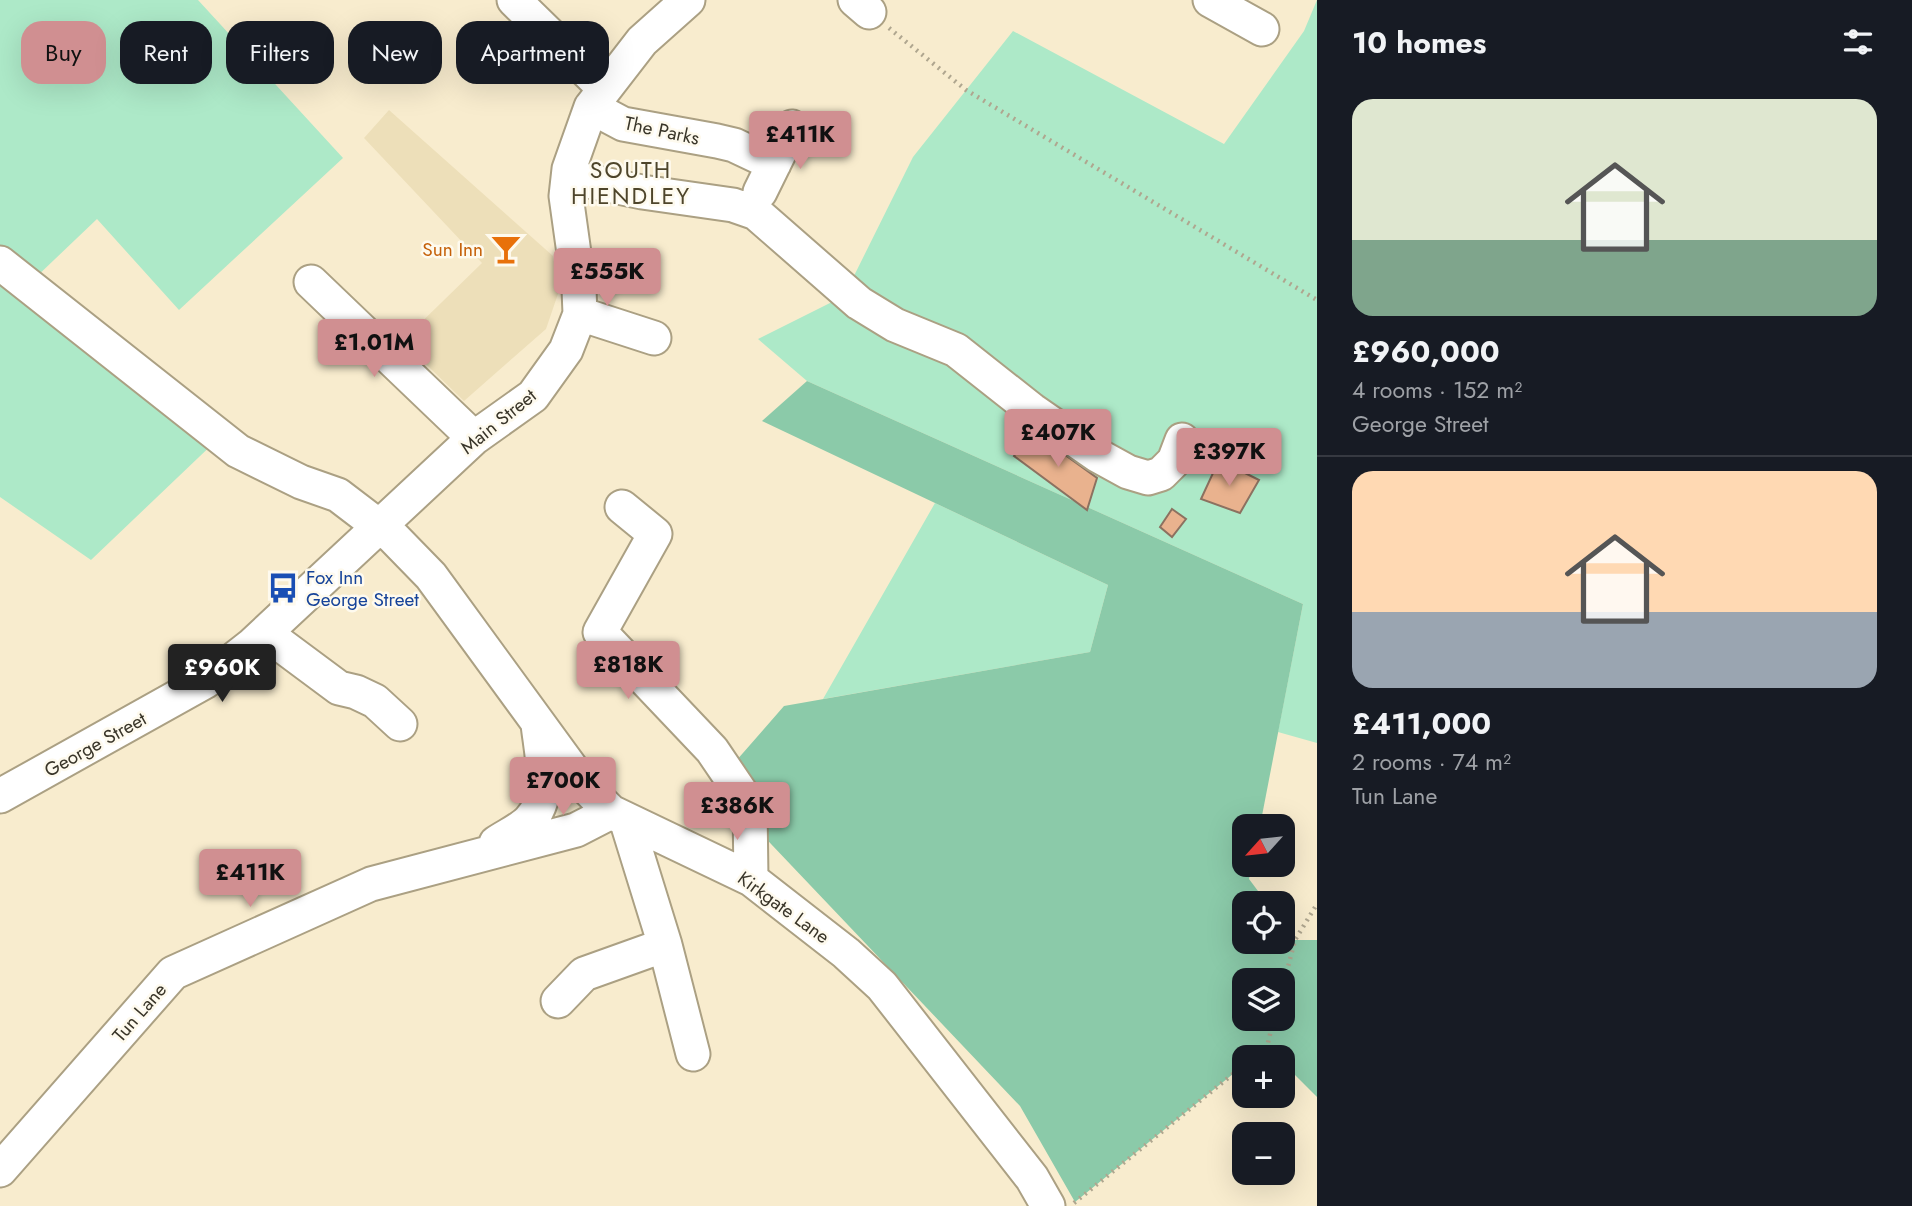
<!DOCTYPE html>
<html lang="en">
<head>
<meta charset="utf-8">
<style>
  :root { --surface:#171b24; --page:#20242c; --text:#f1f3f6; --muted:#9ea1a6; --line:#363941; --accent:#d08f91 }
  body { margin:0; font-family:Jost,sans-serif; background:var(--page); color:var(--text); height:100vh; display:flex; flex-direction:column; font-size:26px; white-space:nowrap }
  * { box-sizing:border-box; margin:0 }
  p { font-size:23px; color:var(--muted) }
  .icon { flex:none; width:38px; height:38px; fill:none; stroke:currentColor; stroke-width:2; stroke-linecap:round; stroke-linejoin:round }
  .map { position:relative; flex:1; overflow:hidden }
  .sheet { display:flex; flex-direction:column; background:var(--surface); width:595px }
  .sheet>* { flex:none }
  .top-card { position:absolute; left:21px; top:21px; width:665px; height:63px; display:flex; gap:14px }
  .needle { width:46px; rotate:243deg }
  .tools { position:absolute; left:1232px; top:814px; display:grid; gap:14px }
  .tools a { display:grid; place-items:center; width:63px; height:63px; border-radius:14px; background:var(--surface); box-shadow:0 7px 28px #0002; font-size:35px }
  .price { position:absolute; translate:-50% -60px; padding:0 16px; border-radius:7px; background:var(--accent); color:#111; font-size:23px; line-height:46px; filter:drop-shadow(0 2px 4px #0008) }
  .price::after { content:''; position:absolute; left:50%; top:42px; width:21px; height:16px; margin-left:-10px; background:inherit; clip-path:polygon(0 0,100% 0,50% 100%) }
  .price.selected { background:#222; color:#fff }
  ul { padding:0; list-style:none }
  li { display:grid; align-content:center; gap:14px; height:371px; padding:0 35px }
  li+li { border-top:2px solid var(--line) }
  li span { display:grid; place-items:center; height:217px; border-radius:21px; color:#555 }
  li>.icon { margin-inline-start:auto }
  span .icon { width:126px; height:126px; fill:#fffc; stroke-width:1 }
  li b { font-size:30px }
  h2 { display:flex; justify-content:space-between; align-items:center; height:84px; padding:0 35px; font-size:30px }
  .tag { padding:0 24px; border-radius:21px; background:var(--surface); box-shadow:0 7px 28px #0002; font-size:24px; line-height:63px }
  .tag.selected { background:var(--accent); color:#111 }
  main { display:flex; flex:1; min-height:0 }
  .map>svg:first-child { display:block }
  .built { fill:#eddfb9 }
  .green { fill:#ade9c8 }
  .forest { fill:#8bcaa9; fill-rule:evenodd }
  .building { fill:#e9b28e; stroke:#8c7160; stroke-width:2 }
  .lines { fill:none; stroke-linecap:round; stroke-linejoin:round }
  .minor-casing { stroke:#aba083; stroke-width:37 }
  .path { stroke:#afa68f; stroke-width:4.5; stroke-dasharray:2 5; stroke-linecap:butt }
  .minor { stroke:#fff; stroke-width:33 }
  .labels { text-anchor:middle; stroke-width:5; stroke-linejoin:round; paint-order:stroke }
  .street-label { font-size:19px; fill:#393529; stroke:#fefaee }
  .food-label { font-size:19px; fill:#c56008; stroke:#fefaee; text-anchor:end }
  .transit-label { font-size:19px; fill:#164399; stroke:#fefaee; text-anchor:start }
  .quarter-label { font-size:23px; letter-spacing:2px; fill:#4e452b; stroke:#fefaee }
</style>
</head>
<body>
<main>
<div class="map">
<svg width="1317" height="1206" viewBox="0 0 1317 1206">
  <rect width="100%" height="100%" fill="#f8ecce"/>
  <path class="built" d="M 389,110 L 553,256 L 559,291 L 546,329 L 464,401 L 402,341 L 482,263 L 364,138 Z"/>
  <path class="green" d="M 0,0 L 198,0 L 343,158 L 179,310 L 97,219 L 33,280 L 220,437 L 91,560 L 0,497 Z
    M 1317,0 L 1317,743 L 1278,732 L 1303,604 L 807,381 L 758,339 L 844,296 L 913,157 L 1013,31 L 1224,144 L 1304,31 Z
    M 935,503 L 1108,585 L 1090,652 L 823,699 Z"/>
  <path class="forest" d="M 807,381 L 1303,604 L 1260,826 L 1244,826 L 1244,864 L 1252,865 L 1249,879 L 1267,903 L 1244,903 L 1244,942 L 1283,942 L 1283,923 L 1295,940 L 1317,940 L 1317,1097 L 1283,1063 L 1283,1057 L 1277,1057 L 1266,1047 L 1254,1057 L 1244,1057 L 1244,1065 L 1075,1202 L 1020,1106 L 715,785 L 784,706 L 1090,652 L 1108,585 L 762,421 ZM 1244,980 L 1283,980 L 1283,1018 L 1244,1018 Z"/>
  <path class="building" d="M 1032,431 L 1097,478 L 1087,510 L 1014,456 Z
    M 1219,460 L 1259,480 L 1240,513 L 1201,499 Z
    M 1172,509 L 1186,519 L 1172,537 L 1160,527 Z"/>
  <g class="lines">
    <g class="minor-casing">
      <path id="minor" d="M 514,0 L 604,88
        M 855,0 L 869,12
        M 1210,0 L 1262,29
        M 591,107 L 623,124 L 717,141 L 734,145 L 774,164
        M 569,177 L 642,192 L 733,205 L 756,213 L 859,303 L 895,325 L 956,350 L 1032,410 L 1097,455 L 1128,472 L 1148,478 L 1161,474 L 1174,461 L 1182,440
        M 760,192 L 792,127
        M 0,263 L 238,451 L 301,482 L 338,495 L 393,537 L 431,576 L 582,783 L 611,812 L 751,879 L 846,953 L 882,986 L 1032,1178 L 1048,1206
        M 311,282 L 474,438
        M 580,314 L 654,338
        M 622,507 L 655,534 L 600,632 L 712,750 L 750,806 L 751,879
        M 265,633 L 339,688 L 356,692 L 375,701 L 400,724
        M 0,796 L 206,681 L 252,645 L 474,438 L 533,396 L 566,350 L 580,314 L 579,289 L 566,196 L 569,169 L 591,107 L 642,41 L 688,0
        M 626,819 L 665,945 L 693,1054
        M 496,843 C 506,836 520,830 529,821 C 553,798 541,753 538,724
        M 558,1001 L 584,974 L 665,945
        M 0,1170 L 173,973 L 371,884 L 576,830 L 611,812"/>
    </g>
    <path class="path" d="M 889,28 L 966,90 L 1317,300
      M 1283,986 L 1295,940 L 1317,904
      M 1254,1057 L 1267,1047 L 1274,1018
      M 1074,1203 L 1244,1065"/>
    <use href="#minor" class="minor"/>
  </g>
  <defs>
    <g id="bar-bare" transform="scale(2.415)"><path d="M-6-5H6L.8 .8V4.5H3.5V6h-7V4.5H-.8V.8Z" fill="#e8710a" stroke="#fefaee" stroke-width="2.5" paint-order="stroke"/></g>
    <g id="bus-bare" transform="scale(2.415)"><path d="M-5-6H5V4H4V6H2V4H-2V6H-4V4H-5ZM-3.5-4V0h7V-4ZM-3.5 1.2v1.5H-2V1.2ZM2 1.2v1.5H3.5V1.2Z" fill="#1a4fb4" stroke="#fefaee" stroke-width="2.5" paint-order="stroke"/></g>
  </defs>
  <g fill-rule="evenodd">
    <use href="#bar-bare" x="506" y="249"/>
    <use href="#bus-bare" x="283" y="588"/>
  </g>
  <g class="labels">
    <g class="street-label">
      <text transform="translate(662 130) rotate(12)" y="7">The Parks</text>
      <text transform="translate(498 421) rotate(-39)" y="7">Main Street</text>
      <text transform="translate(95 744) rotate(-29)" y="7">George Street</text>
      <text transform="translate(784 907) rotate(36)" y="7">Kirkgate Lane</text>
      <text transform="translate(139 1012) rotate(-49)" y="7">Tun Lane</text>
    </g>
    <g class="food-label">
      <text x="483" y="256">Sun Inn</text>
    </g>
    <g class="transit-label">
      <text x="306" y="584">Fox Inn<tspan x="306" dy="22">George Street</tspan></text>
    </g>
    <g class="quarter-label">
      <text x="631" y="178">SOUTH<tspan x="631" dy="26">HIENDLEY</tspan></text>
    </g>
  </g>
</svg>
<div class="tools">
<a><svg class="needle" viewBox="-14 -14 28 28"><path d="M0-13l5 13h-10z" fill="#e53935"/><path d="M0 13l5-13h-10z" fill="#9ea1a6"/></svg></a>
<a><svg class="icon" aria-label="locate" viewBox="0 0 24 24"><circle cx="12" cy="12" r="6"/><path d="M12 2v4M12 18v4M2 12h4M18 12h4"/></svg></a>
<a><svg class="icon" aria-label="layers" viewBox="0 0 24 24"><path d="M12 4l9 5-9 5-9-5zM3 14l9 5 9-5"/></svg></a>
<a>+</a>
<a>−</a>
</div>
<b class="price" style="left:800px;top:171px">£411K</b>
<b class="price" style="left:607px;top:308px">£555K</b>
<b class="price" style="left:374px;top:379px">£1.01M</b>
<b class="price" style="left:1058px;top:469px">£407K</b>
<b class="price" style="left:1229px;top:488px">£397K</b>
<b class="price" style="left:628px;top:701px">£818K</b>
<b class="price selected" style="left:222px;top:704px">£960K</b>
<b class="price" style="left:563px;top:817px">£700K</b>
<b class="price" style="left:737px;top:842px">£386K</b>
<b class="price" style="left:250px;top:909px">£411K</b>
<div class="top-card">
<a class="tag selected">Buy</a>
<a class="tag">Rent</a>
<a class="tag">Filters</a>
<a class="tag">New</a>
<a class="tag">Apartment</a>
</div>
</div>
<section class="sheet">
<h2>10 homes<svg class="icon" aria-label="filters" viewBox="0 0 24 24"><path d="M4 7h16M4 17h16"/><circle cx="9" cy="7" r="2"/><circle cx="15" cy="17" r="2"/></svg></h2>
<ul>
<li><span style="background:linear-gradient(#dfe7d0 65%,#7fa58c 0)"><svg class="icon" aria-label="home" viewBox="0 0 24 24"><path d="M3 11l9-7 9 7M6 9v11h12V9"/></svg></span><div><b>£960,000</b><p>4 rooms · 152 m²</p><p>George Street</p></div></li>
<li><span style="background:linear-gradient(#ffd9b3 65%,#9aa5b1 0)"><svg class="icon" aria-label="home" viewBox="0 0 24 24"><path d="M3 11l9-7 9 7M6 9v11h12V9"/></svg></span><div><b>£411,000</b><p>2 rooms · 74 m²</p><p>Tun Lane</p></div></li>
</ul>
</section>
</main>
</body>
</html>
